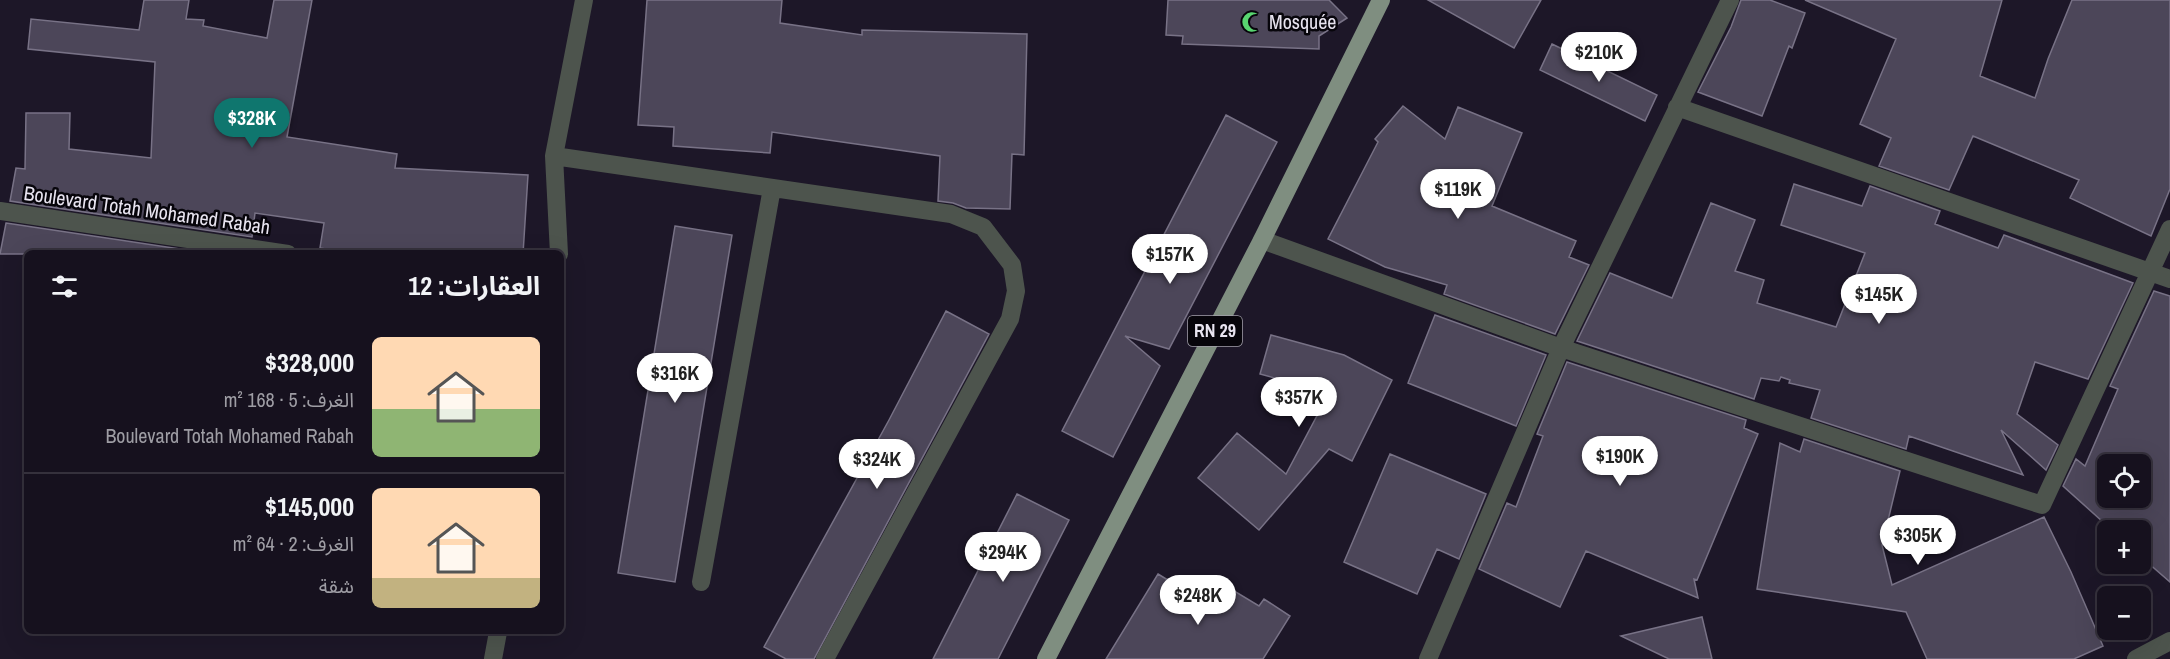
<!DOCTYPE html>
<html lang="ar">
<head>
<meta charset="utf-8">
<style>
  :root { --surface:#16111e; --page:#1f1a27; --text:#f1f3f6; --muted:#9e9da4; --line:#35313c; --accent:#0f766e }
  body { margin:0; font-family:"Archivo Narrow","Noto Sans Arabic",sans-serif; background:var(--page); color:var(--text); direction:rtl; height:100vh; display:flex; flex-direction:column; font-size:22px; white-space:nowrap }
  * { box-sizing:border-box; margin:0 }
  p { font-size:20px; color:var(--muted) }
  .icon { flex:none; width:33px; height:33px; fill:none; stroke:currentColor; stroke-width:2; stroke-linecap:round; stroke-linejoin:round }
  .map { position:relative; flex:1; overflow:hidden; direction:ltr }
  .details { position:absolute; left:24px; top:250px; width:540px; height:384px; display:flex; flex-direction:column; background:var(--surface); border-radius:9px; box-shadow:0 6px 24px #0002,0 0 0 2px var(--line); direction:rtl }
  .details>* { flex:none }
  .controls { position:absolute; left:2097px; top:454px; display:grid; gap:12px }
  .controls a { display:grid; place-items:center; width:54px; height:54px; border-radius:9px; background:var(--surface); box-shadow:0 6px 24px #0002,0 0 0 2px var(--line); font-size:30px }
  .price { position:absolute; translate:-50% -51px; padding:0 14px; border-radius:21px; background:#fff; color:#222; font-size:20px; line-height:39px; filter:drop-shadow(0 2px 3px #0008) }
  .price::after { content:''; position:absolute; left:50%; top:36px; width:18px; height:14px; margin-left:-9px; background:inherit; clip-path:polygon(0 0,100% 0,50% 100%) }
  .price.current { background:var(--accent); color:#fff }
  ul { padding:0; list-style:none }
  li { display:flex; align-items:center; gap:18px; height:150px; padding:0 24px }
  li+li { border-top:2px solid var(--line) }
  li span { display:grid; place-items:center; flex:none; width:168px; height:120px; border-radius:9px; color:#555 }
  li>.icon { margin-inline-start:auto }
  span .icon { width:72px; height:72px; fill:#fffc; stroke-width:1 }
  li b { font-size:26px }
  h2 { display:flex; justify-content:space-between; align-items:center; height:72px; padding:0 24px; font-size:26px }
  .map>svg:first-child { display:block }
  .building { fill:#4c4659; stroke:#787286; stroke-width:1.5; fill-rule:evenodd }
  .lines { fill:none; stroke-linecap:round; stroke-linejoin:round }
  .minor { stroke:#4d544d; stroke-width:18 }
  .major { stroke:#7f8e80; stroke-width:18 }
  .labels { text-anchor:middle; stroke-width:5; stroke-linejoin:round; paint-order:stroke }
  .shield { fill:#07050b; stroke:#a4a1ab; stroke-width:1.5 }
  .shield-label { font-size:18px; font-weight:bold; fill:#e8e4f0 }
  .poi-label { font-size:20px; fill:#e8e4f0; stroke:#07050b; text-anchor:start }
  .street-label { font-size:20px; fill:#e8e4f0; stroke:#07050b }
</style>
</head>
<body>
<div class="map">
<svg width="2170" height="659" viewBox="0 0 2170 659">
  <rect width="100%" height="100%" fill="#1d1728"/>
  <path class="building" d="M 144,0 L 189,0 L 186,19 L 204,20 L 203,26 L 267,38 L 274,0 L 312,0 L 287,137 L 397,154 L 395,168 L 528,175 L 523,254 L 434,254 L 382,251 L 381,254 L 354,254 L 320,248 L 324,223 L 255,213 L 252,237 L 10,201 L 16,168 L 25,169 L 26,113 L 70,113 L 69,149 L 151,158 L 155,62 L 28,49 L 31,19 L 139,30 Z
    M 647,0 L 782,0 L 780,23 L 862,35 L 862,30 L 1027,34 L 1024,155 L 1012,154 L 1010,209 L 966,208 L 953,203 L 938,201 L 940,156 L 772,132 L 770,153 L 673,146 L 674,127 L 638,125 Z
    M 1168,0 L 1329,0 L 1347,18 L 1319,36 L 1319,49 L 1182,44 L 1183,36 L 1166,35 Z
    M 1428,0 L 1541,0 L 1514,48 Z
    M 1741,0 L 1770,0 L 1805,13 L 1792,48 L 1789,46 L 1762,116 L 1698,92 L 1731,27 Z
    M 1805,0 L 2002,0 L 1980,76 L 2035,98 L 2048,59 L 2072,0 L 2170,0 L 2170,189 L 2151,236 L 2070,198 L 2079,180 L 1973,136 L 1949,190 L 1879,166 L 1891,138 L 1860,124 L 1896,39 Z
    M 1552,44 L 1657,95 L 1645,121 L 1540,70 Z
    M 1403,106 L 1445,139 L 1458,107 L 1522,133 L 1492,206 L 1576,241 L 1569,257 L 1589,265 L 1555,334 L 1444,294 L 1447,285 L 1385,267 L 1328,239 L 1378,142 L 1375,139 Z
    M 1226,115 L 1277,142 L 1169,349 L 1125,336 L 1160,366 L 1113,457 L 1062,431 Z
    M 1794,184 L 1862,206 L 1870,186 L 1940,211 L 1935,224 L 1998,248 L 2004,235 L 2133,283 L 2088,379 L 2035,362 L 2017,414 L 2058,445 L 2046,470 L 2001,430 L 2023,475 L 1909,436 L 1906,449 L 1811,418 L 1820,390 L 1789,383 L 1790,380 L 1781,377 L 1779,381 L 1761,378 L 1754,399 L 1577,341 L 1610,273 L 1672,298 L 1711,203 L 1755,220 L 1735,271 L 1764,280 L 1757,303 L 1836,327 L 1865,253 L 1781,225 Z
    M 6,223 L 207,253 L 206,254 L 0,254 Z
    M 675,226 L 732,235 L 675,582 L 618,573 Z
    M 2154,291 L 2170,296 L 2170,582 L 2140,556 L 2140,531 L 2113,531 L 2063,486 L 2076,459 L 2085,466 L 2118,389 L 2110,386 ZM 2108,465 L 2140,465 L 2140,498 L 2108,498 Z
    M 946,311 L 989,334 L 814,659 L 786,659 L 764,647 L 889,420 Z
    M 1435,315 L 1546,355 L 1516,426 L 1408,383 Z
    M 1271,335 L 1344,355 L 1392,380 L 1352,461 L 1329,449 L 1259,530 L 1198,478 L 1237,433 L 1286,474 L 1329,393 L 1260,374 Z
    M 1567,362 L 1746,420 L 1744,428 L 1758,434 L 1697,580 L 1694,579 L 1698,598 L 1586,551 L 1560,607 L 1479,569 L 1507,503 L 1516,507 L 1543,436 L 1537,434 Z
    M 1804,439 L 1900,471 L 1882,545 L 1892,585 L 2044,517 L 2071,572 L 2103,646 L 2074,659 L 1927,659 L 1906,612 L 1757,589 L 1780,443 L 1800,452 Z
    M 1390,454 L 1486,494 L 1459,559 L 1437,549 L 1417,594 L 1344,562 Z
    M 1017,494 L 1069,520 L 998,659 L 933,659 Z
    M 1158,574 L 1184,590 L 1191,580 L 1224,600 L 1231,589 L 1259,606 L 1264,599 L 1290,616 L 1263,659 L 1106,659 Z
    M 1702,617 L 1712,659 L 1669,659 L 1621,636 Z"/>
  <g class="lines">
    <path class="minor" d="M 1677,107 L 2170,279
      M 554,156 L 951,214 L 983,227 L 1012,265 L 1016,291 L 1010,319 L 825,659
      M 0,211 L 288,254
      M 1262,240 L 1561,348 L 2042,505 L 2170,229
      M 559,254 L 554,156 L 584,0
      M 701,582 L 772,188
      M 493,659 L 498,632
      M 1428,659 L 1561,348 L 1730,0
      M 2136,659 L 2170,641"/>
    <path class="major" d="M 1046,659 L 1262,240 L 1381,0"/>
  </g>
  <defs>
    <g id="mosque-bare" transform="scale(1.62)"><path d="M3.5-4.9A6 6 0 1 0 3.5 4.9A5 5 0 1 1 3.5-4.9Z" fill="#58d570" stroke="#07050b" stroke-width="2.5" paint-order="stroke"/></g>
  </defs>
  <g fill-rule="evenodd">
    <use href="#mosque-bare" x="1252" y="22"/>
  </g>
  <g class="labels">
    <rect class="shield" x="1188" y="316" width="54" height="30" rx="4.5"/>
    <g class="shield-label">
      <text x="1215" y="337">RN 29</text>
    </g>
    <g class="poi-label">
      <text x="1269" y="29">Mosquée</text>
    </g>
    <g class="street-label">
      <text transform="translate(147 210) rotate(8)" y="7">Boulevard Totah Mohamed Rabah</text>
    </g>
  </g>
</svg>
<div class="controls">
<a><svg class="icon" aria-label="locate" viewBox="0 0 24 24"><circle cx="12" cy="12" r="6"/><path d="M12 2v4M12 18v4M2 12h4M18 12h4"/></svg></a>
<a>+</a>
<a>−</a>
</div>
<b class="price" style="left:1599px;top:83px">$210K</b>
<b class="price current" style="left:252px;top:149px">$328K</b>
<b class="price" style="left:1458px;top:220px">$119K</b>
<b class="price" style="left:1170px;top:285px">$157K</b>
<b class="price" style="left:1879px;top:325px">$145K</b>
<b class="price" style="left:675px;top:404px">$316K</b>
<b class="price" style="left:1299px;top:428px">$357K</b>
<b class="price" style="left:1620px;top:487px">$190K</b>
<b class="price" style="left:877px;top:490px">$324K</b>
<b class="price" style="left:1918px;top:566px">$305K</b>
<b class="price" style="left:1003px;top:583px">$294K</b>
<b class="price" style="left:1198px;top:626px">$248K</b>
<section class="details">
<h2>العقارات: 12<svg class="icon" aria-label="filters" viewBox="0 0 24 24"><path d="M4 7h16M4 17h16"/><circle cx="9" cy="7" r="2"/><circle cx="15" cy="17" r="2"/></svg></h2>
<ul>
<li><span style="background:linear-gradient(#ffd9b3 60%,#8fb573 0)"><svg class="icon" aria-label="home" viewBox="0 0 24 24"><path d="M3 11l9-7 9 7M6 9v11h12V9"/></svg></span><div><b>$328,000</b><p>الغرف: 5 · 168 m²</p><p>Boulevard Totah Mohamed Rabah</p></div></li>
<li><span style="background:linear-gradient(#ffd9b3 75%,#c2b280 0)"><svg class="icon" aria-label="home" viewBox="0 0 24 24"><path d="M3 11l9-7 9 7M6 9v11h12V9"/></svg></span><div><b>$145,000</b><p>الغرف: 2 · 64 m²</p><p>شقة</p></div></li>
</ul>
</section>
</div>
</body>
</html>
